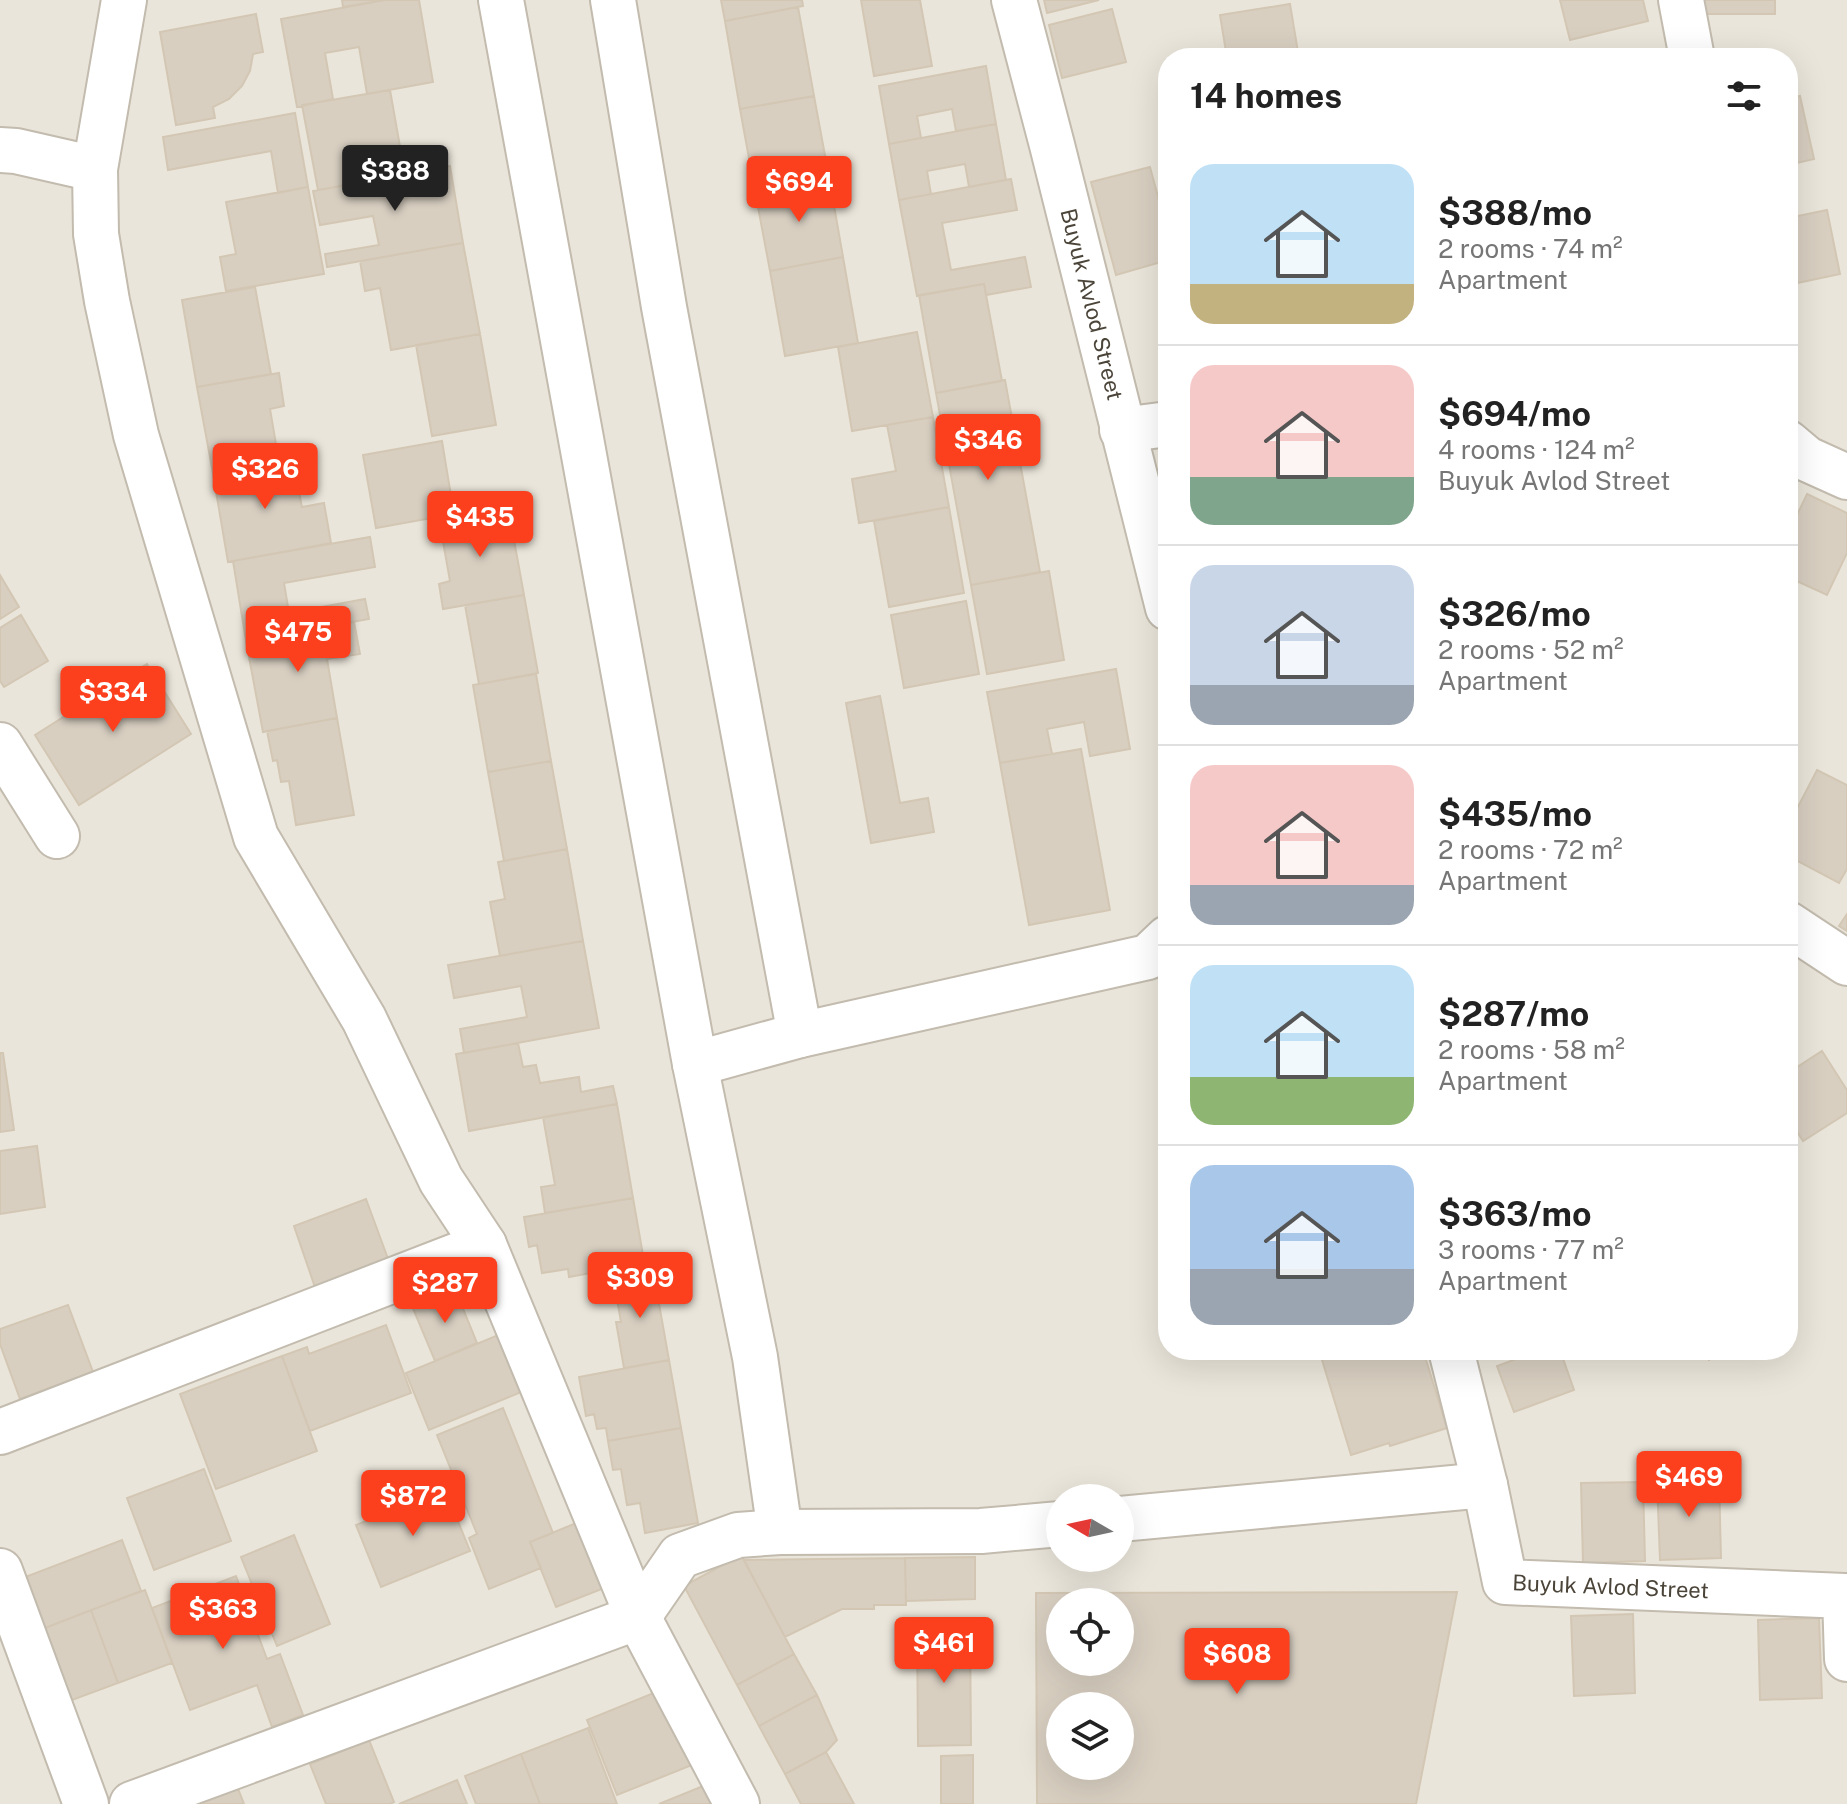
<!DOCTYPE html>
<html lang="en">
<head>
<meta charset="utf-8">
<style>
  :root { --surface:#fff; --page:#f2f2f2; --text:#222; --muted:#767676; --line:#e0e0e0; --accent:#fc3f1d }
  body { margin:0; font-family:"Public Sans",sans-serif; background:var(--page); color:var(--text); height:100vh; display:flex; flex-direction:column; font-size:30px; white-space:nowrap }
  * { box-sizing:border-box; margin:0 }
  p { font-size:26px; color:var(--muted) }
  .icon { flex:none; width:44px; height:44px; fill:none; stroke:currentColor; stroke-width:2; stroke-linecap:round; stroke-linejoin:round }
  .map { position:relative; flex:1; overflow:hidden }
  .side { position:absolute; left:1158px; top:48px; width:640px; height:1312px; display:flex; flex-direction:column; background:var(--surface); border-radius:32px; box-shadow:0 8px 32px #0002 }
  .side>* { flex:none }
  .needle { width:52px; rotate:279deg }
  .fabs { position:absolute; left:1046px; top:1484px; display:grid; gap:16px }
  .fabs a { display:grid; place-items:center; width:88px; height:88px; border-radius:50%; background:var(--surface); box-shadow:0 8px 32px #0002; font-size:40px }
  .price { position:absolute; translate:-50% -68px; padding:0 18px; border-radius:8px; background:var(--accent); color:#fff; font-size:26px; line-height:52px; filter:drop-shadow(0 2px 4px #0008) }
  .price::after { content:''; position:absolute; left:50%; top:48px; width:24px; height:18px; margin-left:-12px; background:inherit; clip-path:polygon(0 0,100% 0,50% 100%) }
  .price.current { background:#222; color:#fff }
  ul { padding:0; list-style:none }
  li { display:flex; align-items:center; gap:24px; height:200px; padding:0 32px }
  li+li { border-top:2px solid var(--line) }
  li span { display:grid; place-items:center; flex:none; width:224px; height:160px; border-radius:24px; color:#555 }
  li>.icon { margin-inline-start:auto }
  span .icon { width:96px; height:96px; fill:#fffc; stroke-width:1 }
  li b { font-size:34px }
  h2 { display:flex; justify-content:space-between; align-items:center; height:96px; padding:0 32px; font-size:34px }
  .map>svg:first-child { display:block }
  .residential { fill:#eae5da; fill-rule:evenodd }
  .building { fill:#d8cfc1; stroke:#d3c7b4; stroke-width:2; fill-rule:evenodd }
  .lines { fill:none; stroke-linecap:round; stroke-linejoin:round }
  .minor-casing { stroke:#c2bbae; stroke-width:48 }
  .minor { stroke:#fff; stroke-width:44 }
  .labels { text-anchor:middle; stroke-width:8; stroke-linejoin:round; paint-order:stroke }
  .street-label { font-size:22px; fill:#4b4439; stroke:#fff }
</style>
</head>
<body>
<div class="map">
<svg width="1847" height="1804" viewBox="0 0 1847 1804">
  <rect width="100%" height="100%" fill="#f6f3ec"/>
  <path class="residential" d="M 0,0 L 1847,0 L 1847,1804 L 0,1804 ZM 1168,58 L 1788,58 L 1788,1350 L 1168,1350 ZM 1060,1498 L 1120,1498 L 1120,1558 L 1060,1558 ZM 1060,1602 L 1120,1602 L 1120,1662 L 1060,1662 ZM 1060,1706 L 1120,1706 L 1120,1766 L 1060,1766 Z"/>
  <path class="building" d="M 342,0 L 385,0 L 343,7 Z
    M 385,0 L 419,0 L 433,82 L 367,94 L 359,47 L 325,53 L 333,99 L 297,107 L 281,19 Z
    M 721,0 L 802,0 L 803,6 L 725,21 Z
    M 861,0 L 920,0 L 932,66 L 874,76 Z
    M 1044,0 L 1099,0 L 1047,13 Z
    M 1560,0 L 1643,0 L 1648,21 L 1570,40 Z
    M 1700,0 L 1775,0 L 1775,14 L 1700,14 Z
    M 1290,4 L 1299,58 L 1227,58 L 1220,15 Z
    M 798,7 L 814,96 L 740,109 L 725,21 Z
    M 1112,9 L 1126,62 L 1062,78 L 1049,25 Z
    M 256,14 L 263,52 L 253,54 L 250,71 L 242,86 L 229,99 L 213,107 L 215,118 L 176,125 L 160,32 Z
    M 986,66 L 996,124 L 956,131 L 952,109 L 917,116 L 921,138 L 889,144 L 879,86 Z
    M 390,90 L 405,175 L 318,190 L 302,105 Z
    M 814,96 L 829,177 L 755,191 L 740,109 Z
    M 1800,96 L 1814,159 L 1788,165 L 1788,98 Z
    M 295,113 L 308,187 L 278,193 L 271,151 L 168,170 L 163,137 Z
    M 996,124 L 1006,180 L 969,187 L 965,164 L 927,171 L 931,194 L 899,200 L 889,144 Z
    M 450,166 L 463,243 L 327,267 L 325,254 L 379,245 L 373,216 L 320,225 L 313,191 Z
    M 1150,167 L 1168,234 L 1168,260 L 1116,275 L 1091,182 Z
    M 829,177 L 843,257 L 770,271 L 755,191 Z
    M 1011,179 L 1017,210 L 942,223 L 951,270 L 1025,257 L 1031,287 L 986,295 L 984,284 L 917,296 L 899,200 Z
    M 308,187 L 324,274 L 226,291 L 220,257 L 236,254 L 226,202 Z
    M 1827,210 L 1840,274 L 1788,285 L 1788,218 Z
    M 463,243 L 480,334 L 391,350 L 380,288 L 365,291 L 360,261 Z
    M 843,257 L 858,343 L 785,356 L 770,271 Z
    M 984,284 L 1002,381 L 936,393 L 919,295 Z
    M 255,287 L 271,374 L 197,387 L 182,300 Z
    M 917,332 L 933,417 L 852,431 L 838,347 Z
    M 480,334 L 496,425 L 432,436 L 416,345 Z
    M 279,373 L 284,406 L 270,409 L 278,456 L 212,468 L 197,387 Z
    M 1005,380 L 1040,572 L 971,585 L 936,393 Z
    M 933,417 L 949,507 L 859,523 L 852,479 L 896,471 L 887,425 Z
    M 442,441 L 454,514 L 376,528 L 363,455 Z
    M 278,456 L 282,480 L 296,477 L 302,507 L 324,503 L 331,543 L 228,562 L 212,468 Z
    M 1807,494 L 1847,513 L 1847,553 L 1827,595 L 1788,577 L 1788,534 Z
    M 508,507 L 524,595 L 443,609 L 439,584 L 450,581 L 439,519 Z
    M 949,507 L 964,593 L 889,607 L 874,521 Z
    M 370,537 L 375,567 L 284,583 L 289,613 L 365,599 L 369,619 L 246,641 L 233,561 Z
    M 1049,571 L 1064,660 L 987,674 L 971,585 Z
    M 0,575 L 19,607 L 0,619 Z
    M 524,595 L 538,673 L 479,684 L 465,605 Z
    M 966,601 L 979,674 L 904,688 L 891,615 Z
    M 21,615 L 48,661 L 4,687 L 0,681 L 0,628 Z
    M 354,622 L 360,654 L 327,659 L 337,718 L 263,732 L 246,641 Z
    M 147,664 L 191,734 L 79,805 L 35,735 Z
    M 1116,669 L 1130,749 L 1090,756 L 1084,722 L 1047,729 L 1052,754 L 1000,763 L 987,692 Z
    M 536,674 L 551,761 L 488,772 L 473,685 Z
    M 880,696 L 900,803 L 928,798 L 934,832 L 871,843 L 846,703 Z
    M 337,718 L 354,815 L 296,825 L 289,781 L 281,782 L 277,760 L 273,761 L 267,731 Z
    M 1081,749 L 1110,910 L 1029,925 L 1000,763 Z
    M 1788,753 L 1795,757 L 1788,772 Z
    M 551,761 L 567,849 L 504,861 L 488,772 Z
    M 1817,770 L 1847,785 L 1847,869 L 1839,883 L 1788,856 L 1788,826 Z
    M 567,849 L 583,941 L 500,956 L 490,902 L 505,899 L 498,862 Z
    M 1847,914 L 1847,931 L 1839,926 Z
    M 583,941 L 599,1028 L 464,1053 L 460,1029 L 527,1017 L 521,986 L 454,998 L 448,965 Z
    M 518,1043 L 523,1067 L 536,1065 L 540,1083 L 579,1077 L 581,1092 L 613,1086 L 617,1104 L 469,1131 L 456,1054 Z
    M 1822,1051 L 1847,1090 L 1847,1113 L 1803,1141 L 1788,1117 L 1788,1073 Z
    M 0,1053 L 3,1053 L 14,1130 L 0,1132 Z
    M 617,1104 L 633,1198 L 545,1213 L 541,1187 L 555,1185 L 543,1117 Z
    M 37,1146 L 45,1207 L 0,1214 L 0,1151 Z
    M 633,1198 L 643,1255 L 611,1261 L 612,1269 L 569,1277 L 568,1269 L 542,1273 L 537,1245 L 529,1247 L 524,1217 Z
    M 366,1199 L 391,1267 L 317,1293 L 294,1226 Z
    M 653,1270 L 669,1360 L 624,1368 L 616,1322 L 621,1322 L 613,1277 Z
    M 455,1289 L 477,1343 L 435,1361 L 412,1306 Z
    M 68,1305 L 93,1372 L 20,1399 L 0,1344 L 0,1329 Z
    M 386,1325 L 411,1393 L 310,1431 L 282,1356 L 307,1347 L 309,1354 Z
    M 508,1331 L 531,1388 L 429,1430 L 406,1373 Z
    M 1319,1350 L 1423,1350 L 1447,1428 L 1390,1446 L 1389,1443 L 1351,1455 Z
    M 1540,1350 L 1560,1350 L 1574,1390 L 1514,1412 L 1497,1366 Z
    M 1702,1350 L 1724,1350 L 1709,1360 Z
    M 282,1356 L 317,1451 L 216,1489 L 180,1394 Z
    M 669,1360 L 681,1428 L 608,1441 L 606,1428 L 597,1429 L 594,1414 L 586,1416 L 579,1377 Z
    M 503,1408 L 553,1533 L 530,1542 L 541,1568 L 489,1589 L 469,1538 L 477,1534 L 437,1435 Z
    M 681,1428 L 698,1523 L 645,1533 L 640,1503 L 627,1505 L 621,1469 L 613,1470 L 608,1441 Z
    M 204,1469 L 231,1541 L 154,1570 L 127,1498 Z
    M 1719,1479 L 1721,1558 L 1660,1560 L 1657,1481 Z
    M 1643,1482 L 1645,1561 L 1583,1563 L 1581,1483 Z
    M 445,1489 L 470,1551 L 381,1587 L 356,1525 Z
    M 586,1519 L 612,1585 L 556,1607 L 530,1542 Z
    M 294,1535 L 330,1624 L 277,1646 L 241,1557 Z
    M 122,1540 L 141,1591 L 40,1630 L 20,1579 Z
    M 741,1555 L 794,1654 L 737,1685 L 684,1586 Z
    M 975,1557 L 975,1599 L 906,1601 L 905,1558 Z
    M 905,1558 L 906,1605 L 874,1605 L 874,1609 L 842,1609 L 785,1637 L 744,1560 Z
    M 236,1576 L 267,1659 L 280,1654 L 303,1715 L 272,1727 L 257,1685 L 190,1710 L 152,1608 Z
    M 145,1590 L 172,1663 L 118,1683 L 91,1610 Z
    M 1457,1592 L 1416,1804 L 1037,1804 L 1036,1593 ZM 1060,1602 L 1120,1602 L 1120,1662 L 1060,1662 ZM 1060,1706 L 1120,1706 L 1120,1766 L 1060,1766 Z
    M 91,1610 L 118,1683 L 64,1703 L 37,1631 Z
    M 1633,1614 L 1635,1693 L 1574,1696 L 1571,1616 Z
    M 1819,1618 L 1822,1698 L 1760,1700 L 1758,1620 Z
    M 970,1624 L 971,1745 L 918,1746 L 917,1625 Z
    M 794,1654 L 817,1695 L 759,1726 L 737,1685 Z
    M 661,1690 L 692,1765 L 617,1795 L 587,1720 Z
    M 817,1695 L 837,1740 L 826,1752 L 785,1774 L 759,1726 Z
    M 588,1728 L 617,1804 L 540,1804 L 521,1754 Z
    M 369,1740 L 394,1802 L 390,1804 L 326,1804 L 310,1764 Z
    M 826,1752 L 854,1804 L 801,1804 L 785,1774 Z
    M 521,1754 L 540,1804 L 476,1804 L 465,1776 Z
    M 973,1755 L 973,1804 L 941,1804 L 941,1756 Z
    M 457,1780 L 467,1804 L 399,1804 Z
    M 235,1781 L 244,1804 L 179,1804 Z
    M 713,1782 L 727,1804 L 659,1804 Z"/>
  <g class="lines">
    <g class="minor-casing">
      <g id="minor">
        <path d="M 124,0 L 95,169 L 96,234 L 107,301 L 136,435 L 256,837 L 364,1019 L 441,1180 L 484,1245 L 638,1617 L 737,1804"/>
        <path d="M 501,0 L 695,1064"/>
        <path d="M 613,0 L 664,307 L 800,1035"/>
        <path id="s1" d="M 1014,0 L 1052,145 L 1168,608"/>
        <path d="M 1681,0 L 1692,58"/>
        <path d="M 0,150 L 16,151 L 95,169"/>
        <path d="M 1122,430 L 1168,424"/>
        <path d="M 1788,443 L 1807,459 L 1847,477"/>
        <path d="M 0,745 L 57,836"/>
        <path d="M 1788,924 L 1847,963"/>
        <path id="s2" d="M 1451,1350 L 1485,1485 L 1505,1582 L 1845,1596 L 1847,1659"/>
        <path d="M 0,1432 L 484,1245"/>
        <path d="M 1120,1519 L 1485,1485"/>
        <path d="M 780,1532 L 755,1357 L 695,1064 L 800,1035 L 1148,957 L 1168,938"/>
        <path d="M 0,1571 L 86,1804"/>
        <path d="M 132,1804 L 638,1617 L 680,1556 L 738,1535 L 780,1532 L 981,1531 L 1060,1524"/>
      </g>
    </g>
    <use href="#minor" class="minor"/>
  </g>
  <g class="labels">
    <g class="street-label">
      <text dy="8" stroke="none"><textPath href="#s1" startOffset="314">Buyuk Avlod Street</textPath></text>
      <text dy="8" stroke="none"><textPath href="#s2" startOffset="344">Buyuk Avlod Street</textPath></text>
    </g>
  </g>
</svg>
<div class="fabs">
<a><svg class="needle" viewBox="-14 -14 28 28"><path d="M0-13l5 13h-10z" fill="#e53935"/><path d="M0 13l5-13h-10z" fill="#767676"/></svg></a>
<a><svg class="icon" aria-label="locate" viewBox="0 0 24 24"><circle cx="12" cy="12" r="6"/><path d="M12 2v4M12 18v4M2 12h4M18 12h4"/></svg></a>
<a><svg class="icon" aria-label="layers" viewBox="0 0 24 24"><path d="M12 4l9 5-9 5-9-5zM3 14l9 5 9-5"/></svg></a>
</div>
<b class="price current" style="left:395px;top:213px">$388</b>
<b class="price" style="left:799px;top:224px">$694</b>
<b class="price" style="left:988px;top:482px">$346</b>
<b class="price" style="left:265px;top:511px">$326</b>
<b class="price" style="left:480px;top:559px">$435</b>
<b class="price" style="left:298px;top:674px">$475</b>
<b class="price" style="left:113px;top:734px">$334</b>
<b class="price" style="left:640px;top:1320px">$309</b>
<b class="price" style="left:445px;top:1325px">$287</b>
<b class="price" style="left:1689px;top:1519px">$469</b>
<b class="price" style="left:413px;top:1538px">$872</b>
<b class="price" style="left:223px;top:1651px">$363</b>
<b class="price" style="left:944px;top:1685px">$461</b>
<b class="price" style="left:1237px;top:1696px">$608</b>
<section class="side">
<h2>14 homes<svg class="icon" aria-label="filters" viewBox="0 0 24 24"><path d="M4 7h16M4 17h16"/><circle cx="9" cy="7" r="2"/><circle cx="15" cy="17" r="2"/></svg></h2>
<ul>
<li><span style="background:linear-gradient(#bfe0f5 75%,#c2b280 0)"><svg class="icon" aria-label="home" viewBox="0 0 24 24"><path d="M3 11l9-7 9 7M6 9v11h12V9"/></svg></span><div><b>$388/mo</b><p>2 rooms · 74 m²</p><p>Apartment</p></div></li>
<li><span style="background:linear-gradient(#f6c9c9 70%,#7fa58c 0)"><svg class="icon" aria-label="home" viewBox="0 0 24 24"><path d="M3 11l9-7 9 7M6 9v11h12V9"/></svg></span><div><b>$694/mo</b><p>4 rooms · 124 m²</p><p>Buyuk Avlod Street</p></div></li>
<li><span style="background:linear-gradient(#c9d6e8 75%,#9aa5b1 0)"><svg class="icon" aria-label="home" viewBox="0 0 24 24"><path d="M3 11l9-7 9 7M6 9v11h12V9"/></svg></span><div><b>$326/mo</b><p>2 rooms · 52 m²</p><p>Apartment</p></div></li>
<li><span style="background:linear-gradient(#f6c9c9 75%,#9aa5b1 0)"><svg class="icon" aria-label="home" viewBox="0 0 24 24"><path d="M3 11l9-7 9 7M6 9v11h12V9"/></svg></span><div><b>$435/mo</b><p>2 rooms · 72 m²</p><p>Apartment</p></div></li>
<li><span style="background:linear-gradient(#bfe0f5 70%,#8fb573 0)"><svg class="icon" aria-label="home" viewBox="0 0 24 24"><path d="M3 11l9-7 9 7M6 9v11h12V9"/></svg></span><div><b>$287/mo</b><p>2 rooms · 58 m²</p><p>Apartment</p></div></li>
<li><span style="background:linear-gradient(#a9c7e8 65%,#9aa5b1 0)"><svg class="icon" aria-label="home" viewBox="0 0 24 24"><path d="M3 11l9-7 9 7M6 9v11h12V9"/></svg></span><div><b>$363/mo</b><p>3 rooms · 77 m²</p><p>Apartment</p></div></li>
</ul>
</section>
</div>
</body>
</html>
